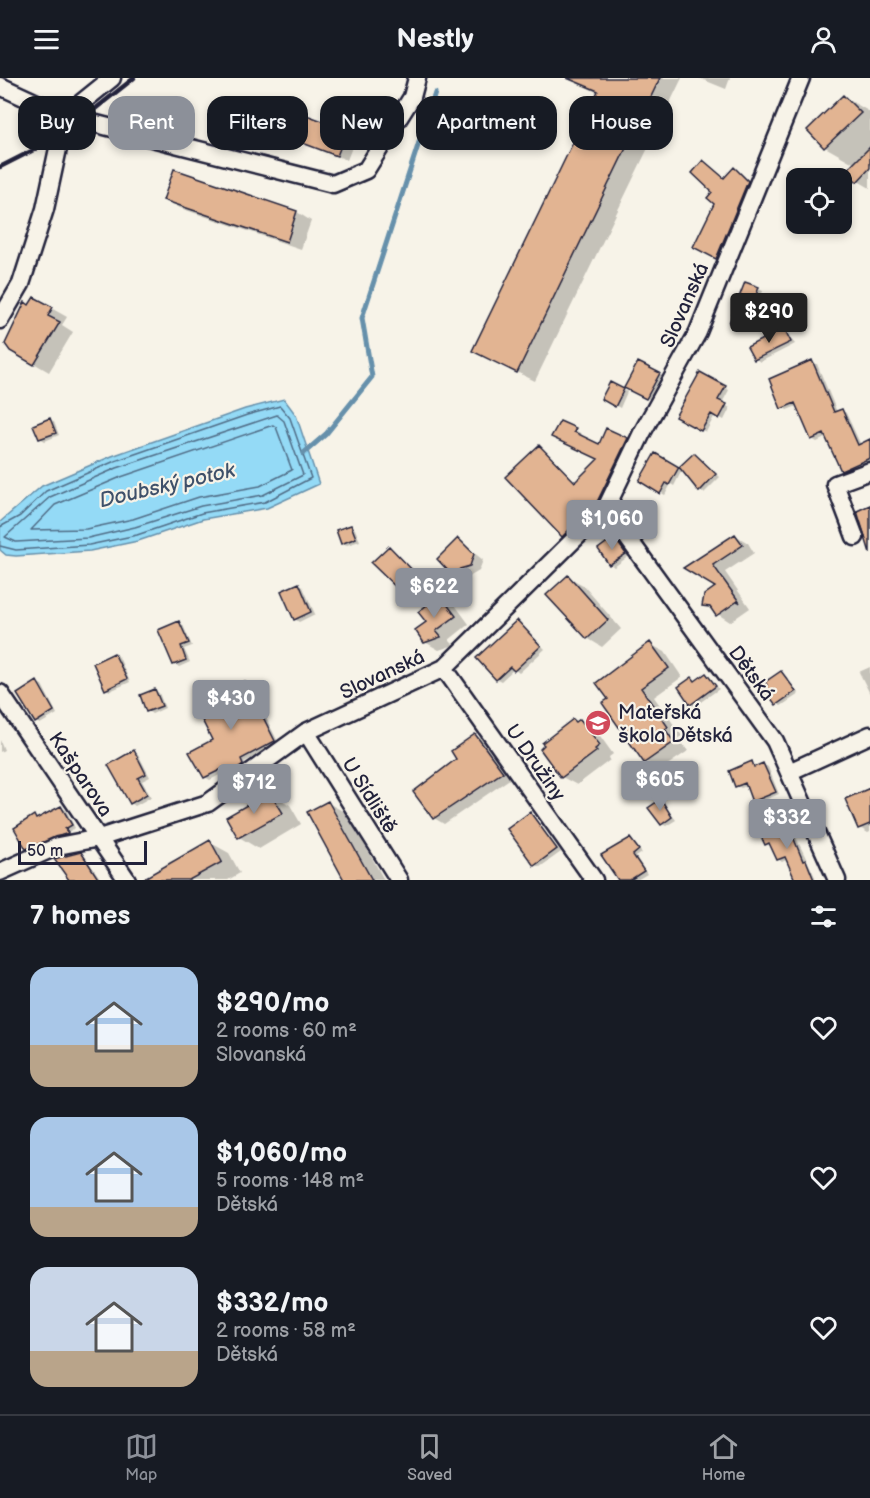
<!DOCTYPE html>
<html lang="en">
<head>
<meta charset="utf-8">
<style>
  :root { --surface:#171b24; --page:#20242c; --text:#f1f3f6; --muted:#9ea1a6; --line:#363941; --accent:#8c9099 }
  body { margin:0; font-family:"Balsamiq Sans",sans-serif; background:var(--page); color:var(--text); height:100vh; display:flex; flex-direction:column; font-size:22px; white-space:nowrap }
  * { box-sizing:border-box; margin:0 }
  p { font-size:20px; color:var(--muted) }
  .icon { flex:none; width:33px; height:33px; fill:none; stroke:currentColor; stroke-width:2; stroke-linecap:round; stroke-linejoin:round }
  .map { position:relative; height:802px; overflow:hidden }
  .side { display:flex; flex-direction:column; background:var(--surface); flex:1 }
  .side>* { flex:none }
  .guide { position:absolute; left:18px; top:18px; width:834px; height:54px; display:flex; gap:12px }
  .buttons { position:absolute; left:786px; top:90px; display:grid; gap:12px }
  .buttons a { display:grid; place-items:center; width:66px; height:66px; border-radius:12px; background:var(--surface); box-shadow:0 3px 9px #0003; font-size:30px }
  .scale { position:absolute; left:18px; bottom:15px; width:129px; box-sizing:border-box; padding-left:6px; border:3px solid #22223b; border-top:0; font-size:16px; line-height:21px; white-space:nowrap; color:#22223b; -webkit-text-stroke:4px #f7f3e8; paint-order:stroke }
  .price { position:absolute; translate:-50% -51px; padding:0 14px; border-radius:6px; background:var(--accent); color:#fff; font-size:20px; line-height:39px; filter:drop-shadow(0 2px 3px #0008) }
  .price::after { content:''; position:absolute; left:50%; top:36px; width:18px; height:14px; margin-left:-9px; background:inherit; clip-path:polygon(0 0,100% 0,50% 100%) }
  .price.selected { background:#222; color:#fff }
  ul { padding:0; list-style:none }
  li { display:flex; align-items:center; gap:18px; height:150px; padding:0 30px }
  li span { display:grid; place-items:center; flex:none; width:168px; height:120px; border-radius:18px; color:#555 }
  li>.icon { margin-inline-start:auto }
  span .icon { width:72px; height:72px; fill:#fffc; stroke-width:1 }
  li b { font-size:26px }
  h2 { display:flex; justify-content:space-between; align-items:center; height:72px; padding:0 30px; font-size:26px }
  .tag { padding:0 21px; border-radius:18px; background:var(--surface); box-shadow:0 3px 9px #0003; font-size:21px; line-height:54px }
  .tag.selected { background:var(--accent); color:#fff }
  header { display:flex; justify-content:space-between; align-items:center; height:78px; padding:0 30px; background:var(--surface); font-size:27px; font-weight:600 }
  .tab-bar { display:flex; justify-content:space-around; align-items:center; height:84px; border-top:2px solid var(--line); background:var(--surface); font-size:16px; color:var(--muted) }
  .tab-bar a { display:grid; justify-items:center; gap:3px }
  .tab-bar .selected { color:var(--accent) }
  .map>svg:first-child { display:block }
  .water { fill:#94daf6; stroke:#6690ab; stroke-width:1.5 }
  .shadow { fill:#0003 }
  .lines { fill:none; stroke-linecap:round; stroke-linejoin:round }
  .shore { stroke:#506c86; stroke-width:1.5 }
  .stream { stroke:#6690ab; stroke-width:5 }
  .building { fill:#e2b492; stroke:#22223b; stroke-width:1.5 }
  .minor-casing { stroke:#22223b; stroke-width:21 }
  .minor { stroke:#f7f3e8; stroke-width:16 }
  .rail { stroke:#22223b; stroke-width:4.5 }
  .labels { text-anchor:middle; stroke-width:4.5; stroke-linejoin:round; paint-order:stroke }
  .street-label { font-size:20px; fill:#22223b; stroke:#f7f3e8 }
  .poi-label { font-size:20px; fill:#22223b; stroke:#f7f3e8; text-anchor:start }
  .water-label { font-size:21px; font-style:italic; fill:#3e506a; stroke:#f7f3e8 }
</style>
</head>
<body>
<header><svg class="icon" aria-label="menu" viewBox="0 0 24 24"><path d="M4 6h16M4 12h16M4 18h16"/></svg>Nestly<svg class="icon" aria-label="person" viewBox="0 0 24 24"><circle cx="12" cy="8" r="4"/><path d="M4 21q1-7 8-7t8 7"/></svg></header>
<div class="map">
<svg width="870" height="802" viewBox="0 0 870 802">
  <rect width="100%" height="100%" fill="#f7f3e8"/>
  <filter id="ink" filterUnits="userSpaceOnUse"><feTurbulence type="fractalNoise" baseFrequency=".0167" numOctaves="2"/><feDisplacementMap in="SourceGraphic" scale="12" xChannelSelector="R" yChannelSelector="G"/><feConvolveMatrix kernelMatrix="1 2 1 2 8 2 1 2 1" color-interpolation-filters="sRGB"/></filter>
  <g filter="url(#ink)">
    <path class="water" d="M 284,321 L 296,337 L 319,406 L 267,430 L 203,441 L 138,463 L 90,473 L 16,478 L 6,477 L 0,472 L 0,444 L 42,408 L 112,378 L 245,331 Z"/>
    <path class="shadow" d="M 565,0 L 682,0 L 535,303 L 474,273 L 599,15 Z
      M 699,0 L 730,0 L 726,11 Z
      M 844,19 L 870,34 L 870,110 L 858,103 L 855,86 L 825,69 Z
      M 289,27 L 299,32 L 299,36 L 356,59 L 347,82 L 269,51 Z
      M 734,91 L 753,107 L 722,182 L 700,172 L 725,101 Z
      M 165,121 L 297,134 L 311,143 L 301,171 L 180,130 Z
      M 746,206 L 763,213 L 749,251 L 735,246 Z
      M 35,221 L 67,239 L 62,247 L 73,254 L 49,294 L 8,270 Z
      M 784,252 L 795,266 L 760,284 L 756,281 Z
      M 812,284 L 817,286 L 837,334 L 842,332 L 846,335 L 861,367 L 870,363 L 870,383 L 846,394 L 842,392 L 827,359 L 817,364 L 812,361 L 797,328 L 787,332 L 783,329 Z
      M 639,286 L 663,298 L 651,322 L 626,310 Z
      M 701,296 L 729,312 L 722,325 L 730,330 L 724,342 L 715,337 L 706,354 L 677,339 Z
      M 610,306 L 627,314 L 620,330 L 603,320 Z
      M 50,342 L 54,344 L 59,357 L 45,363 L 40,360 Z
      M 575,352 L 582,356 L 580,359 L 599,368 L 627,361 L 634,365 L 605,428 L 570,462 L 563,458 L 539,369 L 577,405 L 600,382 L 560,363 Z
      M 655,377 L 682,392 L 674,408 L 671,406 L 665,417 L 641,403 Z
      M 698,379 L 720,399 L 704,415 L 700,412 Z
      M 351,448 L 355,451 L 360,463 L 347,467 L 342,465 Z
      M 735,457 L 748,465 L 754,475 L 725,494 L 750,530 L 730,544 L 704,527 L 718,509 L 686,490 Z
      M 614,461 L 629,478 L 614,489 L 610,486 Z
      M 458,462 L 483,482 L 479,493 L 464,502 L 454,496 Z
      M 389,470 L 426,504 L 411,519 L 404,515 Z
      M 568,499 L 583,507 L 621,551 L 602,569 L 587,560 Z
      M 299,507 L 303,509 L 315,536 L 299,544 L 295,541 Z
      M 441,519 L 455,527 L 469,546 L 449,562 L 454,567 L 439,572 L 425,564 L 428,544 Z
      M 179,544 L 183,547 L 192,568 L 184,571 L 190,584 L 179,589 L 175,586 Z
      M 521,547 L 545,571 L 519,595 L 514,591 L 501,603 L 497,601 Z
      M 650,566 L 665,574 L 682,599 L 654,619 L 682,658 L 678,660 L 688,673 L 660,692 L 646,684 L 604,626 L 610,621 Z
      M 114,576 L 119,579 L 130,604 L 110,613 L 106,611 Z
      M 870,589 L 870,616 L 859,594 Z
      M 781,595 L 799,616 L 781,628 L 777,625 Z
      M 706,597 L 719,611 L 695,628 L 691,626 L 692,601 L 697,604 Z
      M 245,604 L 250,607 L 279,666 L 244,684 L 247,689 L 235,697 L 229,692 L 210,702 L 205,699 L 214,663 Z
      M 37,605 L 42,607 L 57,636 L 40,646 L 36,644 Z
      M 155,613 L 159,615 L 165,630 L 152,636 L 148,633 Z
      M 574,642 L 577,645 L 581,642 L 595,651 L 613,676 L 609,679 L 610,682 L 577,707 L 562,699 Z
      M 475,657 L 485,663 L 511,700 L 444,746 L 434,740 L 415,714 L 458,681 Z
      M 0,662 L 4,672 L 0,674 Z
      M 134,674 L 138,676 L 150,699 L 142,703 L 151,719 L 135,728 L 131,725 Z
      M 752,685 L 757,689 L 763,686 L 768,689 L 779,716 L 758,725 L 753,723 L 747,708 L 741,710 L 737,708 Z
      M 870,712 L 870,754 L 868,755 L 860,750 Z
      M 270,715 L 290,727 L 301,746 L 259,771 L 239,759 L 228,739 Z
      M 661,723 L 676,742 L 666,748 L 662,746 Z
      M 328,725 L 348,736 L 384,802 L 345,802 Z
      M 61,730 L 66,732 L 75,750 L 68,754 L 71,758 L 31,772 L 27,770 L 34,739 L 39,742 Z
      M 530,736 L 561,774 L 540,789 L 535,787 Z
      M 786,746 L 791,749 L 816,801 L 797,802 L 788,781 L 782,784 L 778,781 L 772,767 L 766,766 Z
      M 630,761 L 642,775 L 636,779 L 647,796 L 637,802 L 620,802 Z
      M 209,764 L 229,775 L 240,795 L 228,802 L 175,802 L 166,786 Z
      M 80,776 L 85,779 L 100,800 L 70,802 Z"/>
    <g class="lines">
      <path class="shore" d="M 277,337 L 284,343 L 303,397 L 263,417 L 201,428 L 135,449 L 88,460 L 16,464 L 5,459 L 50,419 L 117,390 Z
        M 273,347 L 276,349 L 292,392 L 260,408 L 199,419 L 133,441 L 86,451 L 31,452 L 55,427 L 121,399 Z
        M 0,449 L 20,438 L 46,413 L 115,383 L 247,337 L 280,328 L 290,340 L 311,400 L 265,424 L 202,435 L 137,457 L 89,467 L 16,472 L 0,468"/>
      <path class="stream" d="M 304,375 L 326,356 L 372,299 L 362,240 L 435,15"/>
    </g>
    <path class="building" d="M 567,0 L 660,0 L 517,295 L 472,273 L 598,13 Z
      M 843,17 L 861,35 L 824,70 L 807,52 Z
      M 268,25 L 290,25 L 290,31 L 347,52 L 337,78 L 268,52 Z
      M 870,69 L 870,90 L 857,104 L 846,93 Z
      M 703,82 L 724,100 L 734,89 L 748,103 L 716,181 L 693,169 L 714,126 L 707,120 L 712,114 L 692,95 Z
      M 174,91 L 297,133 L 287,164 L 163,122 Z
      M 745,204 L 759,209 L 744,250 L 729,245 Z
      M 34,219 L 53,229 L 48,238 L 60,244 L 34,287 L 10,273 L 5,266 L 25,224 L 29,227 Z
      M 784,250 L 791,264 L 754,282 L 747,269 Z
      M 812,282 L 834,334 L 842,331 L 858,367 L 870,361 L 870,380 L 841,393 L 824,356 L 811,362 L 795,325 L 781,331 L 769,301 Z
      M 638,284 L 660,295 L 646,321 L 624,310 Z
      M 700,294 L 726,308 L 718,322 L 727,326 L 719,341 L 711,336 L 701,353 L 675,339 Z
      M 610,304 L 624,311 L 615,329 L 601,321 Z
      M 50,340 L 56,355 L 39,361 L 33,347 Z
      M 560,343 L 576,350 L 574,354 L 599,366 L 606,350 L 628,360 L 597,424 L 562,459 L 505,399 L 539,367 L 575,404 L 598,381 L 551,359 Z
      M 655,375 L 679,389 L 669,407 L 666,405 L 660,416 L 639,403 Z
      M 694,375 L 716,396 L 699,414 L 679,389 Z
      M 870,427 L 870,475 L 857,433 Z
      M 351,447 L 356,460 L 341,466 L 336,452 Z
      M 735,456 L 743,467 L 713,487 L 740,525 L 738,523 L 716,538 L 710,529 L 702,528 L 704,517 L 715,509 L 683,490 Z
      M 614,459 L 626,476 L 609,487 L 598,471 Z
      M 458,460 L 474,476 L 470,488 L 460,491 L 453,498 L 437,481 Z
      M 389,468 L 420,500 L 403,516 L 371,485 Z
      M 568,497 L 608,542 L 587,561 L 546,517 Z
      M 299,505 L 311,534 L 294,542 L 281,513 Z
      M 440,517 L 456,538 L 436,553 L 441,559 L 424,565 L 415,552 L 426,544 L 418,534 Z
      M 517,542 L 541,568 L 514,593 L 510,589 L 496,602 L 476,580 Z
      M 179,543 L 189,565 L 181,568 L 186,582 L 173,587 L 158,552 Z
      M 650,564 L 669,590 L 641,610 L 668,649 L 665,651 L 674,664 L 644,685 L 602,625 L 608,621 L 596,605 Z
      M 114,575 L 127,601 L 105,612 L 93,585 Z
      M 781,593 L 796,613 L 776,627 L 763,610 L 767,607 L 765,604 Z
      M 706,595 L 716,608 L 690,627 L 678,609 L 692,599 L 695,603 Z
      M 37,603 L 54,633 L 35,645 L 17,616 Z
      M 245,603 L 275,663 L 241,681 L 243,686 L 230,696 L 226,689 L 204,700 L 189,674 L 212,662 L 195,628 Z
      M 155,611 L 162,628 L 146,634 L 140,617 Z
      M 573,641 L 576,644 L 580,641 L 600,667 L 595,671 L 597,673 L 561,700 L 540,671 L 544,667 L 542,665 Z
      M 475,656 L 503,694 L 433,741 L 413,714 L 456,681 L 451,673 Z
      M 134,672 L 146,696 L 138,700 L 147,716 L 130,726 L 108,687 Z
      M 752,683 L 754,689 L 763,685 L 776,714 L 752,724 L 745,705 L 735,709 L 729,693 Z
      M 870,710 L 870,746 L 858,751 L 845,721 Z
      M 270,714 L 283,735 L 238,760 L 226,739 Z
      M 661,721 L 672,739 L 661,747 L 648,730 Z
      M 328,723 L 372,802 L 344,802 L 307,734 Z
      M 61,728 L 72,747 L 65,751 L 68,755 L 26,771 L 14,750 L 34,737 L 36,741 Z
      M 530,734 L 557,771 L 534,788 L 507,751 Z
      M 787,744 L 803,783 L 806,782 L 814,802 L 795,802 L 785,779 L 777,782 L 769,765 L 765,767 L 758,752 Z
      M 630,760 L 639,772 L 633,777 L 644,793 L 630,802 L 618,802 L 601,777 Z
      M 210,762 L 222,784 L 189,802 L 141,802 Z
      M 81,774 L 99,802 L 69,802 L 54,781 Z"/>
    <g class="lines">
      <g class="minor-casing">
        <path id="minor" d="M 0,8 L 65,38 L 333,106 L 366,92 L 412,19 L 417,0
          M 0,242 L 21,206 L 45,131 L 65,38 L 112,0
          M 606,430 L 775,663 L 837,802
          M 855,459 L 835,406 L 870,393
          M 444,590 L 594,802
          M 0,615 L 127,802
          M 306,654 L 399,802
          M 789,694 L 870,657
          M 0,794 L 58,768 L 99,760 L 208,725 L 306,654 L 444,590 L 606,430 L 642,355 L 698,254 L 801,0"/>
      </g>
      <use href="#minor" class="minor"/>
      <path class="rail" d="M 0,89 L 61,58 L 134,0"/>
    </g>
  </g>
  <defs>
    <g id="school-disc" transform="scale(1.35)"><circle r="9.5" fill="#d1495b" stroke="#f7f3e8"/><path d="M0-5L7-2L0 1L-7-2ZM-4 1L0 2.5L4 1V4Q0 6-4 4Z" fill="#fff"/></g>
  </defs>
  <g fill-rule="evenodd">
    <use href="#school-disc" x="598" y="645"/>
  </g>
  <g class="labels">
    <g class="street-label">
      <text transform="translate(684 227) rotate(-66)" y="7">Slovanská</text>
      <text transform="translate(752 595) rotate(54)" y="7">Dětská</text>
      <text transform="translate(382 596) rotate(-25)" y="7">Slovanská</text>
      <text transform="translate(536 684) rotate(55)" y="7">U Družiny</text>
      <text transform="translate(81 696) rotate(56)" y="7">Kašparova</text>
      <text transform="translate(370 717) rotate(58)" y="7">U Sídliště</text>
    </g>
    <g class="poi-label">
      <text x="618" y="641">Mateřská<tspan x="618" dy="23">škola Dětská</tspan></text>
    </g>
    <g class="water-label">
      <text transform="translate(167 407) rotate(-13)" y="7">Doubský potok</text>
    </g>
  </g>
</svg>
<div class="buttons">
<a><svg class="icon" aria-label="locate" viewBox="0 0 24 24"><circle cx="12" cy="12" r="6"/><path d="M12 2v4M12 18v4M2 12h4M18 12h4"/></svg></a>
</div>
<div class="scale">50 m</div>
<b class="price selected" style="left:769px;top:266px">$290</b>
<b class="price" style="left:612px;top:473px">$1,060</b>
<b class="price" style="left:434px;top:541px">$622</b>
<b class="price" style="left:231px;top:653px">$430</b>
<b class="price" style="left:660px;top:734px">$605</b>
<b class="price" style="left:254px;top:737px">$712</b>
<b class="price" style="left:787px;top:772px">$332</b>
<div class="guide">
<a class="tag">Buy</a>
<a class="tag selected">Rent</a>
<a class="tag">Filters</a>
<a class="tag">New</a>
<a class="tag">Apartment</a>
<a class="tag">House</a>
</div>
</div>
<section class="side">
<h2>7 homes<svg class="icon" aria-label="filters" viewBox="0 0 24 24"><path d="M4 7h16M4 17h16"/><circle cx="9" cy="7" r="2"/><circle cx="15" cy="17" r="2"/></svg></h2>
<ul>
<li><span style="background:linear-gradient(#a9c7e8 65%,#b9a48a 0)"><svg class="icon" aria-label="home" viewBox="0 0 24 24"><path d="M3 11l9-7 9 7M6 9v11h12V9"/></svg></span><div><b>$290/mo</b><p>2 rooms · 60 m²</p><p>Slovanská</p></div><svg class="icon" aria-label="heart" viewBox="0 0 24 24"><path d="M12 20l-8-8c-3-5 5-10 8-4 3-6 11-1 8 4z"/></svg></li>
<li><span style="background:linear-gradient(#a9c7e8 75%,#b9a48a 0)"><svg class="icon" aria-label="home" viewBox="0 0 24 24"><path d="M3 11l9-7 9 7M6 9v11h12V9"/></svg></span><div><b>$1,060/mo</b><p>5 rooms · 148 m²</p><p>Dětská</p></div><svg class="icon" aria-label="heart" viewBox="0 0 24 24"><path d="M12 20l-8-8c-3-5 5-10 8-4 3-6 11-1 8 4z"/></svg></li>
<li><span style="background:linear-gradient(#c9d6e8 70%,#b9a48a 0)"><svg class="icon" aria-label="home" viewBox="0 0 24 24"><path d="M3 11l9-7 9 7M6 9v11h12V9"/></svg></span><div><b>$332/mo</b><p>2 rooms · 58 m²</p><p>Dětská</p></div><svg class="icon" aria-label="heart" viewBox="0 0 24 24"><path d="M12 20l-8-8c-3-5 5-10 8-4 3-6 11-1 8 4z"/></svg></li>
</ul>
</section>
<nav class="tab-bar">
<a class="selected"><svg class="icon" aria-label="map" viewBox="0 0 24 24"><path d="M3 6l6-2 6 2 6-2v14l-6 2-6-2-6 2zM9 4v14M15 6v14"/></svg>Map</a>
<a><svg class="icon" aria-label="saved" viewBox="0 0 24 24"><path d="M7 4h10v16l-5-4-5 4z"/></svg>Saved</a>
<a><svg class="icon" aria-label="home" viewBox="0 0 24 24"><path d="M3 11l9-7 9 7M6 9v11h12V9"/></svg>Home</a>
</nav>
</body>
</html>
